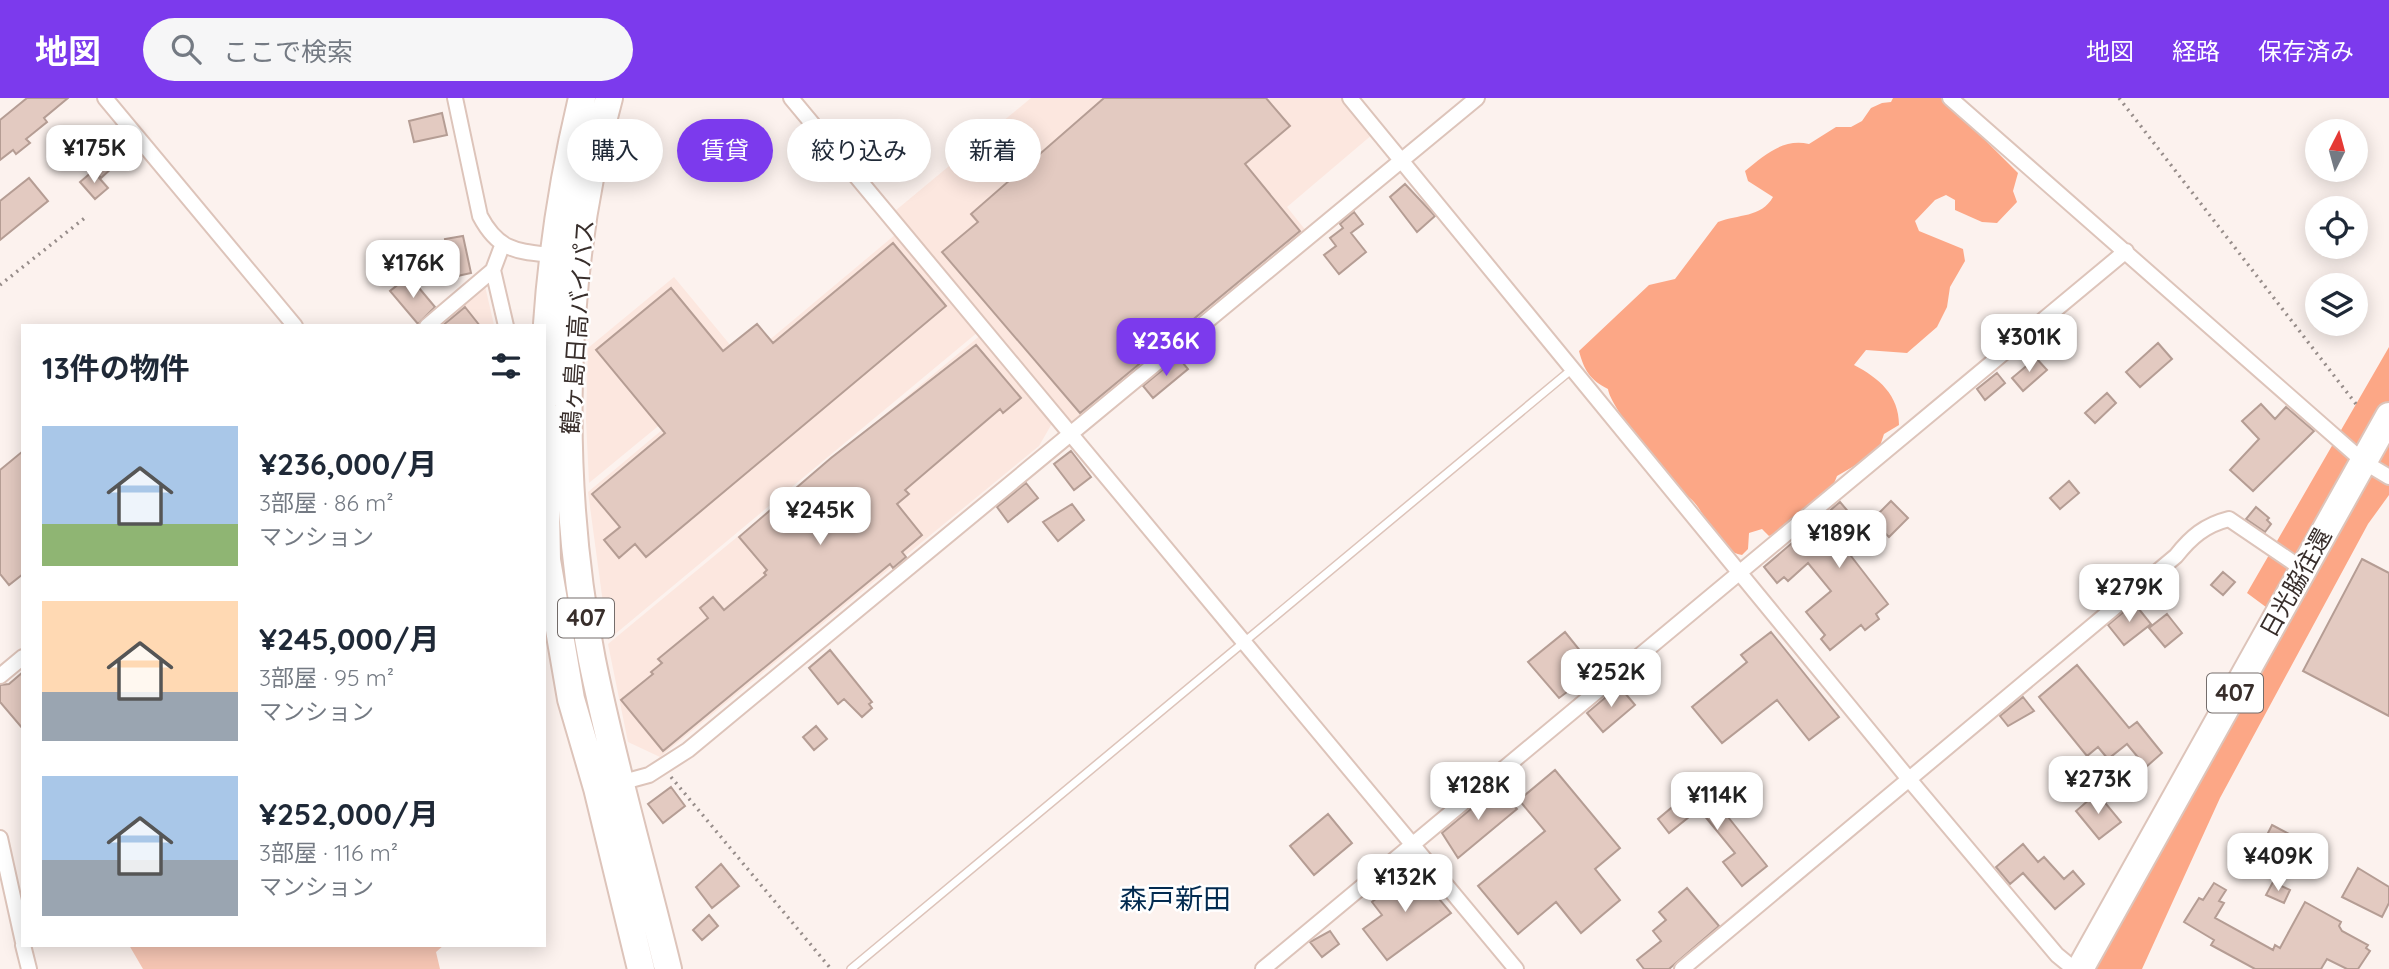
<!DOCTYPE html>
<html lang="ja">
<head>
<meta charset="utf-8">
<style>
  :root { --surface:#fff; --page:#f6f6f7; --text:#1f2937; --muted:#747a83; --accent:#7c3aed }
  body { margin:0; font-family:Quicksand,"Noto Sans JP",sans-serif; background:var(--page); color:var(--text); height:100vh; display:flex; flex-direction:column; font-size:26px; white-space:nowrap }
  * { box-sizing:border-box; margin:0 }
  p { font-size:23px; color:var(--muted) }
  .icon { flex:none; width:38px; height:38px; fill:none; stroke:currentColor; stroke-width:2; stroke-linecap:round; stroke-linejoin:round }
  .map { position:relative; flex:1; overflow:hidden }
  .panel { position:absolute; left:21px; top:226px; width:525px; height:623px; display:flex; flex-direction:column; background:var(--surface); border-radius:0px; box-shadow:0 4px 18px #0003 }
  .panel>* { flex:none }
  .hud { position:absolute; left:567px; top:21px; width:665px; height:63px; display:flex; gap:14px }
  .needle { width:46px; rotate:6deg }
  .fabs { position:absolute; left:2305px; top:21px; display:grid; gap:14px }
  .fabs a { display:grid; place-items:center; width:63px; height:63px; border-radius:50%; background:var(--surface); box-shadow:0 4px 18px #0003; font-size:35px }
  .price { position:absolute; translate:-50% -60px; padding:0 16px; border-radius:14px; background:#fff; color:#222; font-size:23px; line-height:46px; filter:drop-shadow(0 2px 4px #0008) }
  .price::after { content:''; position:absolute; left:50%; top:42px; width:21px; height:16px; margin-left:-10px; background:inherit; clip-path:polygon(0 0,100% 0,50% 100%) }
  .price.active { background:var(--accent); color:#fff }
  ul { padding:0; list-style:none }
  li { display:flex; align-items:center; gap:21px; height:175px; padding:0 21px }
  li span { display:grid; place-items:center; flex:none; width:196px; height:140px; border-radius:0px; color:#555 }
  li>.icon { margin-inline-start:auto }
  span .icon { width:84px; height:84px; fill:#fffc; stroke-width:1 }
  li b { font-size:30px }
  h2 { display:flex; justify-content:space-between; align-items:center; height:84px; padding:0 21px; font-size:30px }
  .pill { padding:0 24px; border-radius:32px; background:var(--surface); box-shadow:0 4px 18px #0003; font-size:24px; line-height:63px }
  .pill.active { background:var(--accent); color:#fff }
  header { display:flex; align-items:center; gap:42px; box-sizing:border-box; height:98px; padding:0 35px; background:var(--accent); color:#fff }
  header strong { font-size:33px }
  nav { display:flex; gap:38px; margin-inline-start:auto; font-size:24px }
  .search { width:490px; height:63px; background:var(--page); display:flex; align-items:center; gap:18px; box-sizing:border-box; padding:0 24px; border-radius:38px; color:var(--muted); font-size:26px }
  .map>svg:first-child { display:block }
  .built { fill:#fce7df }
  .green { fill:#f5c5b3 }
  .forest { fill:#fca786 }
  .building { fill:#e3cac1; stroke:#b59d94; stroke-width:2 }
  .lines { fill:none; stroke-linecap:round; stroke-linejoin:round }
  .lane-casing { stroke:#ddc4ba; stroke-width:10 }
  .street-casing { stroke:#ddc4ba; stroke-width:18 }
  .highway-casing { stroke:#ddc4ba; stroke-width:30 }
  .path { stroke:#978d8a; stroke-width:3.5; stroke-dasharray:2 5; stroke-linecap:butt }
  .lane { stroke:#fff; stroke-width:7 }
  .street { stroke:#fff; stroke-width:14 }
  .highway { stroke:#fff; stroke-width:26 }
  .labels { text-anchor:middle; stroke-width:5; stroke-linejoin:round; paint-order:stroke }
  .shield { fill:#fff; stroke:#746d6b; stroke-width:2 }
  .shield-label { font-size:23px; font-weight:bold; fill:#382e2b }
  .street-label { font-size:24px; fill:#382e2b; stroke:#fff }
  .quarter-label { font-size:28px; fill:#032b50; stroke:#fff }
</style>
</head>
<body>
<header>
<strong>地図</strong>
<div class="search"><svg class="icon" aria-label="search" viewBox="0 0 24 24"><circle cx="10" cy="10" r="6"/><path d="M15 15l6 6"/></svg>ここで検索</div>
<nav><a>地図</a><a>経路</a><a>保存済み</a></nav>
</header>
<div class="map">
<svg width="2389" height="871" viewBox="0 0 2389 871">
  <rect width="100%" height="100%" fill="#fcf2ee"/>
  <path class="built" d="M 1031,0 L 1342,0 L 1373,36 L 1287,109 L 1307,134 L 1073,326 L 895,113 Z
    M 896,136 L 978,234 L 608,542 L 588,394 Z
    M 674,179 L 741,260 L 589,385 L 586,322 L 588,250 Z
    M 485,188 L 494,227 L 437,227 Z
    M 982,236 L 1054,322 L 1039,348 L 660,659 L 628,644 L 608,546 Z"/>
  <path class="green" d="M 129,847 L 444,847 L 436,854 L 440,871 L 143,871 Z"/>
  <path class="forest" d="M 1893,0 L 1943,0 L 2018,75 L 2013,93 L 2017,104 L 1997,125 L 1982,124 L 1955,112 L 1955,102 L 1946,97 L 1935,102 L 1915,123 L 1919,133 L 1963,151 L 1965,163 L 1950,189 L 1947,209 L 1937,229 L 1907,255 L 1866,252 L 1854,267 C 1879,280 1899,297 1899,327 L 1884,336 L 1878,354 L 1837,378 C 1828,405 1794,426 1769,438 L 1762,431 L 1749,435 L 1748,451 L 1742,457 C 1715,452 1709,419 1692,402 C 1687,397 1680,395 1675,389 C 1661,370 1610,309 1608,291 C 1590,282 1584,272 1579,253 L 1649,187 L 1675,181 L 1718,124 C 1738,116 1761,120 1773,99 L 1748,83 L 1745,73 C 1765,57 1783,40 1809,46 L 1836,29 L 1851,29 L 1862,23 L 1871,10 L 1882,5 L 1891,4 Z
    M 2389,249 L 2389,397 L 2368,426 L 2220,700 L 2142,871 L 2065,871 L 2078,860 L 2083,836 L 2274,515 L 2247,495 Z"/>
  <path class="building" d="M 27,0 L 68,0 L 44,20 L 47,24 L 26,41 L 30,45 L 16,56 L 13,52 L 0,62 L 0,22 Z
    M 1104,0 L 1266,0 L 1290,28 L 1245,66 L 1300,133 L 1080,315 L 942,154 L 978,124 L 971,116 Z
    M 442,15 L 447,37 L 414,44 L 409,23 Z
    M 105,35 L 124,59 L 101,80 L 80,54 Z
    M 93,73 L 108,90 L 95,101 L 80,84 Z
    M 29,80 L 48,103 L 0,142 L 0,103 Z
    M 1405,86 L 1435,118 L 1417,134 L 1390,99 Z
    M 1354,114 L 1363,126 L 1351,135 L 1366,154 L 1339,176 L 1324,157 L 1336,148 L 1330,140 L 1343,130 L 1340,126 Z
    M 463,138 L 471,175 L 453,179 L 445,141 Z
    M 893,145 L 946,208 L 646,459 L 635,446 L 619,460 L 604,442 L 620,429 L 592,396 L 665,335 L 596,252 L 671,190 L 723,253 L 757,226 L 773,245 Z
    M 409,178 L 435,209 L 418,226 L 390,193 Z
    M 465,209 L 480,228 L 442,228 L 453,219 Z
    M 2158,245 L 2172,261 L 2140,289 L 2126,274 Z
    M 976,247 L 1021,300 L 1003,315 L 1000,311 L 905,392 L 909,396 L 897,406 L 922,437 L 902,454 L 906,459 L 893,470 L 890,466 L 663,653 L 621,602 L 653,576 L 651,574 L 662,565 L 658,561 L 708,520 L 700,510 L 713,499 L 724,512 L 766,477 L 764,475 L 767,472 L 739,439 L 831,360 Z
    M 1178,259 L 1188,271 L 1153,300 L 1143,288 Z
    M 2036,260 L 2047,272 L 2023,293 L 2012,280 Z
    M 1997,275 L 2005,285 L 1985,302 L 1977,291 Z
    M 2107,295 L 2116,305 L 2095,325 L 2085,315 Z
    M 2261,306 L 2275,321 L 2286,309 L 2314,333 L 2253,393 L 2230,372 L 2259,341 L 2242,323 Z
    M 23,353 L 23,476 L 9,487 L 0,476 L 0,372 Z
    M 1071,353 L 1091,379 L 1074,392 L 1054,366 Z
    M 2069,383 L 2079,395 L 2060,411 L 2050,400 Z
    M 1026,385 L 1038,400 L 1008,424 L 997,409 Z
    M 1891,403 L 1908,420 L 1889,439 L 1882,432 L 1851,458 L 1888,506 L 1876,516 L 1879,521 L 1865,532 L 1861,527 L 1830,552 L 1821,541 L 1825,537 L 1806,514 L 1831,493 L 1808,465 L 1788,483 L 1784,479 L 1777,485 L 1764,469 L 1840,404 L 1863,431 Z
    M 1072,406 L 1084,422 L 1058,443 L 1043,424 Z
    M 2256,409 L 2269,420 L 2267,422 L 2271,426 L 2265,434 L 2246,421 Z
    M 2362,461 L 2389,475 L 2389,618 L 2303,573 Z
    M 2223,474 L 2235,484 L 2223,497 L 2211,487 Z
    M 2134,505 L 2151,526 L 2124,547 L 2108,527 Z
    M 2167,516 L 2182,535 L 2165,549 L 2149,530 Z
    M 1565,534 L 1582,555 L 1573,562 L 1587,579 L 1559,600 L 1528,564 Z
    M 1771,534 L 1839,619 L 1809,642 L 1777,602 L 1722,645 L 1692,609 L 1747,564 L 1741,557 Z
    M 830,552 L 872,604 L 869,606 L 872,610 L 862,619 L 844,601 L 838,606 L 809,570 Z
    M 2077,567 L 2129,630 L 2137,624 L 2162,655 L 2146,669 L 2127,646 L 2108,661 L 2098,649 L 2087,658 L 2039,599 Z
    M 23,574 L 23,631 L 0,604 L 0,587 L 9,586 Z
    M 1619,588 L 1635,607 L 1603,634 L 1587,615 Z
    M 2023,599 L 2034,613 L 2008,628 L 2000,618 Z
    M 816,628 L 827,641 L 814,652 L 803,639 Z
    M 1555,672 L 1620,750 L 1595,771 L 1620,802 L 1581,835 L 1556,804 L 1518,836 L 1478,788 L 1545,733 L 1519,702 Z
    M 1701,685 L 1767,768 L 1742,788 L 1723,764 L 1735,755 L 1699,711 L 1669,735 L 1658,721 Z
    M 671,689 L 685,708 L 663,725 L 648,706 Z
    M 1495,691 L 1517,711 L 1458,760 L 1442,735 Z
    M 2097,695 L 2121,724 L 2099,741 L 2076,713 Z
    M 1328,716 L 1352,745 L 1314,777 L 1290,748 Z
    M 2272,727 L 2318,751 L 2309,769 L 2267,746 L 2268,743 L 2265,741 Z
    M 2023,746 L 2038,764 L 2044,759 L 2064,781 L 2073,773 L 2084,786 L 2055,811 L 2023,775 L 2010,786 L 1996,769 Z
    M 721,766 L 739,788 L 712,810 L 696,789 Z
    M 1413,770 L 1451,815 L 1387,862 L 1363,831 L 1382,817 L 1372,804 Z
    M 2358,770 L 2389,789 L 2389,805 L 2382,819 L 2342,799 Z
    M 2273,784 L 2290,792 L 2284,805 L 2266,797 Z
    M 2214,785 L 2226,792 L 2219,803 L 2224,805 L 2215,820 L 2273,852 L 2275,847 L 2280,850 L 2305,804 L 2341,824 L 2339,828 L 2342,833 L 2368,847 L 2366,850 L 2370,853 L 2358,871 L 2347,871 L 2327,861 L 2321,871 L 2255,871 L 2211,847 L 2214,842 L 2184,824 L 2199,800 L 2203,802 Z
    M 1687,790 L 1719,828 L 1669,871 L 1644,871 L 1637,862 L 1661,843 L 1653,833 L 1666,822 L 1659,814 Z
    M 709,817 L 718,828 L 702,842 L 693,832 Z
    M 1330,833 L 1339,846 L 1322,859 L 1310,844 Z"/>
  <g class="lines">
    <g class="lane-casing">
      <path id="lane" d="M 851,871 L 1571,272"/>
    </g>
    <g class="street-casing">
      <path id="street" d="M 105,0 L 295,228
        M 455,0 L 480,118 C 500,156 520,153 559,158
        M 791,0 L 1516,871
        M 1350,0 L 1908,680 L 2057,857 L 2074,871
        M 1950,0 L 2364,364 L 2389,379
        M 493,172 L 506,228
        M 427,228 L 493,172 L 502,148
        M 0,578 L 23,559
        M 616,686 L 649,677 L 688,652 L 1477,0
        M 0,740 L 23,844
        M 23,847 L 29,871
        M 1263,871 L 2126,153
        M 1682,871 L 2176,458 C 2191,439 2205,427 2229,421 L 2304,472"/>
    </g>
    <g class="highway-casing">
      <path id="highway" d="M 609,0 C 560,174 557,385 592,562 C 613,666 643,768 668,871
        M 544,301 C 545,198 558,100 582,0
        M 544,314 L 547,462 L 571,601 L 597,690 L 641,871
        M 2080,871 L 2389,318"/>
    </g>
    <path class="path" d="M 2119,0 L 2356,306
      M 0,187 L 86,119
      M 671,679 L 831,871"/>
    <use href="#lane" class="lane"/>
    <use href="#street" class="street"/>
    <use href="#highway" class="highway"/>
  </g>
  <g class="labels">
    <g class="shield">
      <rect x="558" y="500.5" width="56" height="39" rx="5"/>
      <rect x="2207" y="575.5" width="56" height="39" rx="5"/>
    </g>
    <g class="shield-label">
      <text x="586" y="528">407</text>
      <text x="2235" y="603">407</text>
    </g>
    <g class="street-label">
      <text transform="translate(578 229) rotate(-86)" y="8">鶴ヶ島日高バイパス</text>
      <text transform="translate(2296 485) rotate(-61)" y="8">日光脇往還</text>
    </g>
    <g class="quarter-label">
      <text x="1175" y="811">森戸新田</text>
    </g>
  </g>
</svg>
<div class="fabs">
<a><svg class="needle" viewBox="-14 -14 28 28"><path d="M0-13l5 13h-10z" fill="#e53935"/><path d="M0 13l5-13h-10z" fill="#747a83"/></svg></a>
<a><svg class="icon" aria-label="locate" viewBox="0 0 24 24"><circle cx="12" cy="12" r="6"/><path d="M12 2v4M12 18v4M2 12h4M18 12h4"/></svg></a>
<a><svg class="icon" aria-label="layers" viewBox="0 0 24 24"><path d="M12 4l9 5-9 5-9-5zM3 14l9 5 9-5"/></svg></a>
</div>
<b class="price" style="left:94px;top:87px">¥175K</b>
<b class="price" style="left:413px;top:202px">¥176K</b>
<b class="price" style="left:2029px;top:276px">¥301K</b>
<b class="price active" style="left:1166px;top:280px">¥236K</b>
<b class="price" style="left:820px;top:449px">¥245K</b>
<b class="price" style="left:1839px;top:472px">¥189K</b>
<b class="price" style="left:2129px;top:526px">¥279K</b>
<b class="price" style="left:1611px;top:611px">¥252K</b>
<b class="price" style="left:2098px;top:718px">¥273K</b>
<b class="price" style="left:1478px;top:724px">¥128K</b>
<b class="price" style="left:1717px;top:734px">¥114K</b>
<b class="price" style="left:2278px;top:795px">¥409K</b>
<b class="price" style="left:1405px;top:816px">¥132K</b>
<div class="hud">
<a class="pill">購入</a>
<a class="pill active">賃貸</a>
<a class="pill">絞り込み</a>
<a class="pill">新着</a>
</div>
<section class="panel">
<h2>13件の物件<svg class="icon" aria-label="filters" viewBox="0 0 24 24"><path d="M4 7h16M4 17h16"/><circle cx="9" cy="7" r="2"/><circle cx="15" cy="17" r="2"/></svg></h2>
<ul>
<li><span style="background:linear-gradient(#a9c7e8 70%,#8fb573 0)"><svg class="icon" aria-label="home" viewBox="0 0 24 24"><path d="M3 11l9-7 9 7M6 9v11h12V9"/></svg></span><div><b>¥236,000/月</b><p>3部屋 · 86 m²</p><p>マンション</p></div></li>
<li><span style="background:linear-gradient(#ffd9b3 65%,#9aa5b1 0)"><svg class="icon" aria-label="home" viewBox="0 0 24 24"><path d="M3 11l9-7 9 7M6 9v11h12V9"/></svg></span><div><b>¥245,000/月</b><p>3部屋 · 95 m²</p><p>マンション</p></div></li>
<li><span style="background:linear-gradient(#a9c7e8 60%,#9aa5b1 0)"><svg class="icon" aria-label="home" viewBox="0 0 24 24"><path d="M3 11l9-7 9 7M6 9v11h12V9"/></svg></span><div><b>¥252,000/月</b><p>3部屋 · 116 m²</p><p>マンション</p></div></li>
</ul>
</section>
</div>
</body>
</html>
